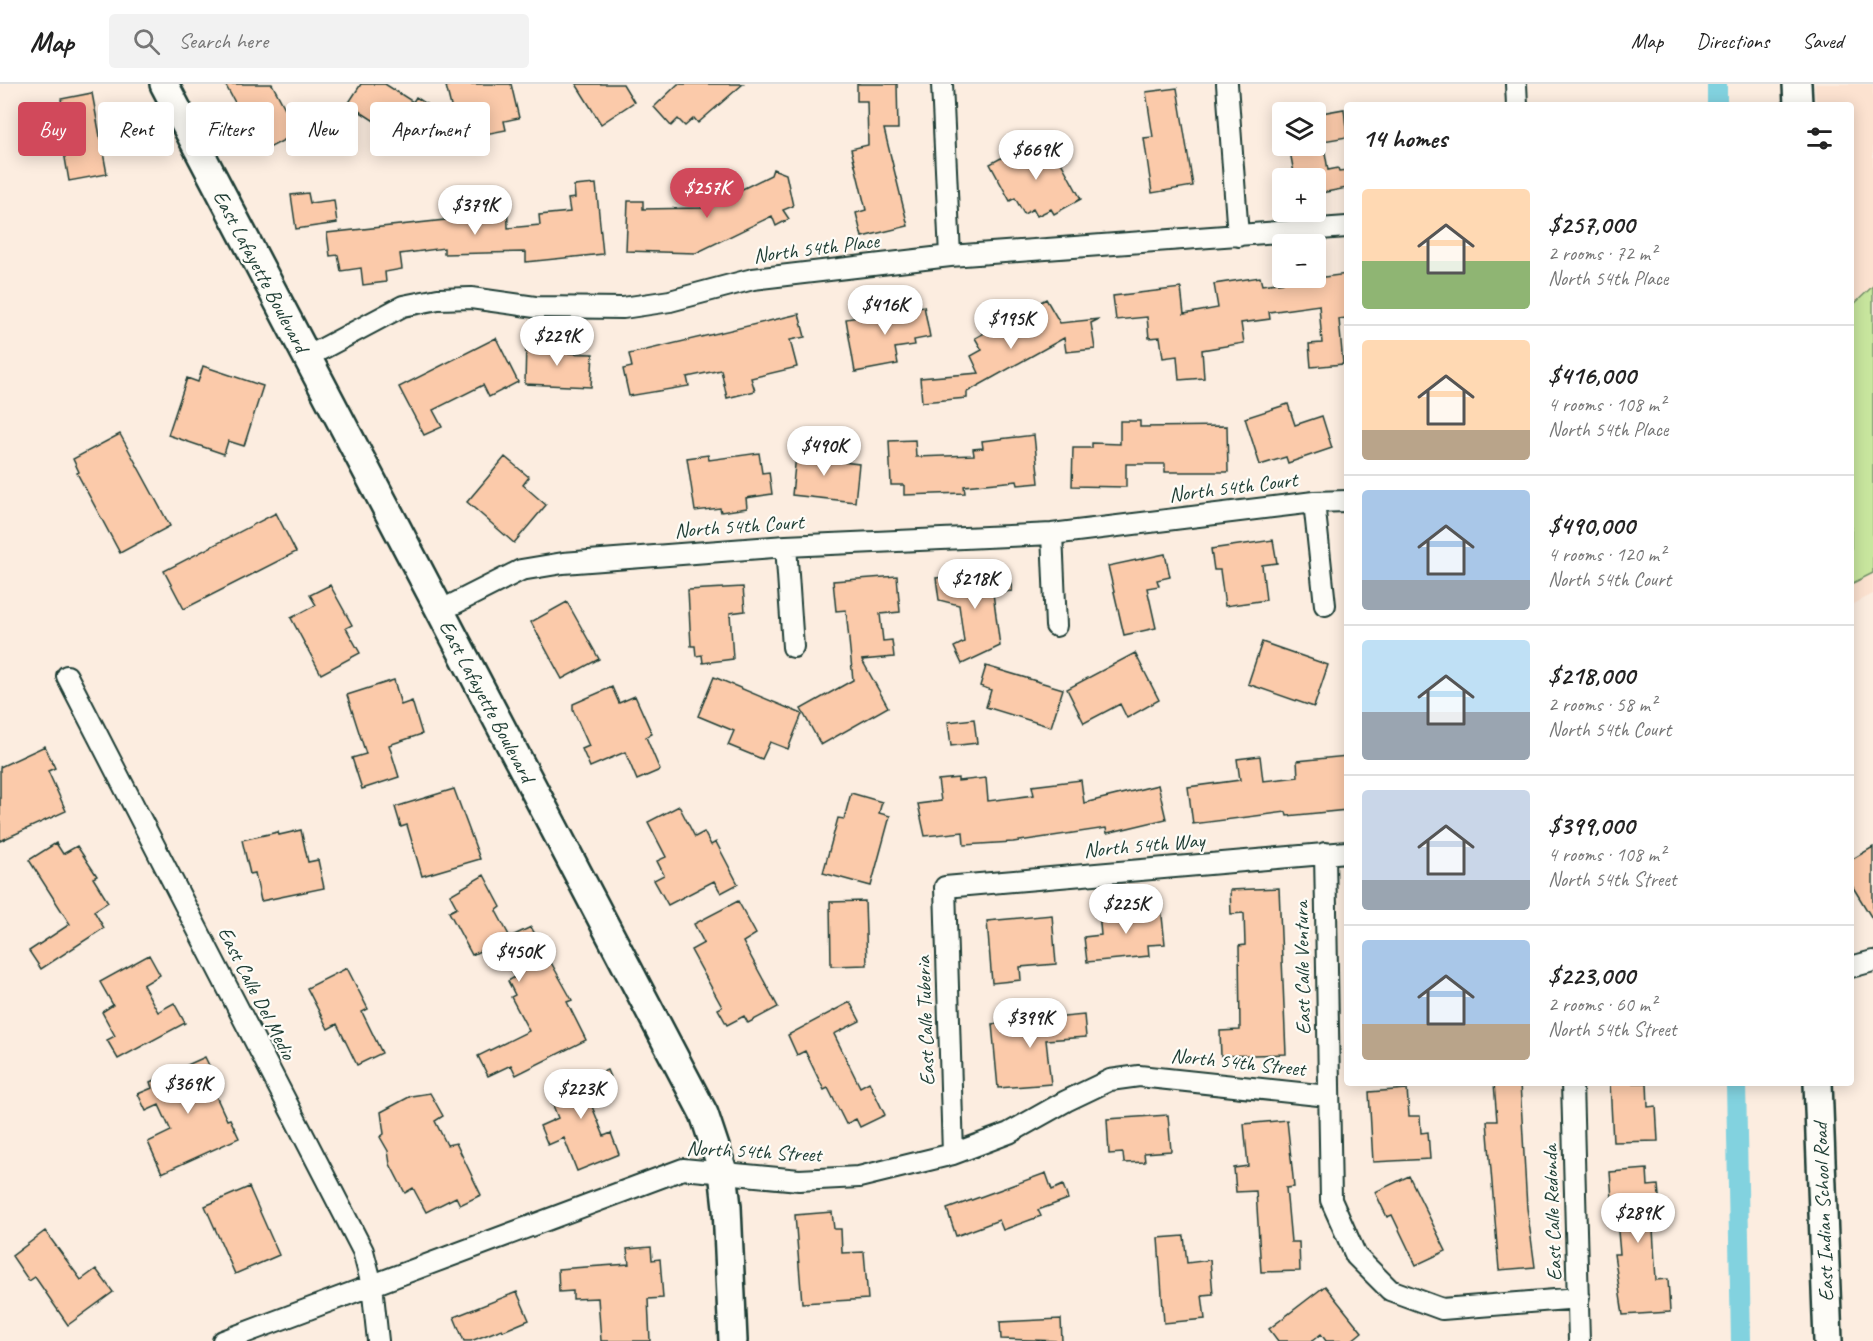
<!DOCTYPE html>
<html lang="en">
<head>
<meta charset="utf-8">
<style>
  :root { --surface:#fff; --page:#f2f2f2; --text:#222; --muted:#767676; --line:#e0e0e0; --accent:#d1495b }
  body { margin:0; font-family:Caveat,sans-serif; background:var(--page); color:var(--text); height:100vh; display:flex; flex-direction:column; font-size:22px; white-space:nowrap }
  * { box-sizing:border-box; margin:0 }
  p { font-size:20px; color:var(--muted) }
  .icon { flex:none; width:33px; height:33px; fill:none; stroke:currentColor; stroke-width:2; stroke-linecap:round; stroke-linejoin:round }
  .map { position:relative; flex:1; overflow:hidden }
  .drawer { position:absolute; left:1344px; top:18px; width:510px; height:984px; display:flex; flex-direction:column; background:var(--surface); border-radius:6px; box-shadow:0 3px 15px #0003 }
  .drawer>* { flex:none }
  .banner { position:absolute; left:18px; top:18px; width:570px; height:54px; display:flex; gap:12px }
  .controls { position:absolute; left:1272px; top:18px; display:grid; gap:12px }
  .controls a { display:grid; place-items:center; width:54px; height:54px; border-radius:6px; background:var(--surface); box-shadow:0 3px 15px #0003; font-size:30px }
  .price { position:absolute; translate:-50% -51px; padding:0 14px; border-radius:21px; background:#fff; color:#222; font-size:20px; line-height:39px; filter:drop-shadow(0 2px 3px #0008) }
  .price::after { content:''; position:absolute; left:50%; top:36px; width:18px; height:14px; margin-left:-9px; background:inherit; clip-path:polygon(0 0,100% 0,50% 100%) }
  .price.on { background:var(--accent); color:#fff }
  ul { padding:0; list-style:none }
  li { display:flex; align-items:center; gap:18px; height:150px; padding:0 18px }
  li+li { border-top:2px solid var(--line) }
  li span { display:grid; place-items:center; flex:none; width:168px; height:120px; border-radius:6px; color:#555 }
  li>.icon { margin-inline-start:auto }
  span .icon { width:72px; height:72px; fill:#fffc; stroke-width:1 }
  li b { font-size:26px }
  h2 { display:flex; justify-content:space-between; align-items:center; height:72px; padding:0 18px; font-size:26px }
  .tag { padding:0 21px; border-radius:6px; background:var(--surface); box-shadow:0 3px 15px #0003; font-size:21px; line-height:54px }
  .tag.on { background:var(--accent); color:#fff }
  header { display:flex; align-items:center; gap:36px; box-sizing:border-box; height:84px; padding:0 30px; background:var(--surface); border-bottom:2px solid var(--line) }
  header strong { font-size:28px }
  nav { display:flex; gap:33px; margin-inline-start:auto; font-size:21px }
  .search { width:420px; height:54px; background:var(--page); display:flex; align-items:center; gap:15px; box-sizing:border-box; padding:0 21px; border-radius:6px; color:var(--muted); font-size:22px }
  .map>svg:first-child { display:block }
  .built { fill:#fce2d0 }
  .green { fill:#c8e69e; stroke:#749269; stroke-width:1.5 }
  .lines { fill:none; stroke-linecap:round; stroke-linejoin:round }
  .canal { stroke:#82d2df; stroke-width:20 }
  .building { fill:#fbcaaa; stroke:#1f3d34; stroke-width:1.5 }
  .street-casing { stroke:#1f3d34; stroke-width:24 }
  .secondary-casing { stroke:#1f3d34; stroke-width:32 }
  .street { stroke:#fdfcf7; stroke-width:20 }
  .secondary { stroke:#fdfcf7; stroke-width:27 }
  .labels { text-anchor:middle; stroke-width:4.5; stroke-linejoin:round; paint-order:stroke }
  .street-label { font-size:21px; fill:#1f3d34; stroke:#fdfcf7 }
</style>
</head>
<body>
<header>
<strong>Map</strong>
<div class="search"><svg class="icon" aria-label="search" viewBox="0 0 24 24"><circle cx="10" cy="10" r="6"/><path d="M15 15l6 6"/></svg>Search here</div>
<nav><a>Map</a><a>Directions</a><a>Saved</a></nav>
</header>
<div class="map">
<svg width="1873" height="1257" viewBox="0 0 1873 1257">
  <rect width="100%" height="100%" fill="#fcede0"/>
  <filter id="ink" filterUnits="userSpaceOnUse"><feTurbulence type="fractalNoise" baseFrequency=".0167" numOctaves="2"/><feDisplacementMap in="SourceGraphic" scale="12" xChannelSelector="R" yChannelSelector="G"/><feConvolveMatrix kernelMatrix="1 2 1 2 8 2 1 2 1" color-interpolation-filters="sRGB"/></filter>
  <g filter="url(#ink)">
    <path class="built" d="M 1815,0 L 1873,0 L 1873,510 L 1851,521 L 1851,21 L 1816,21 Z"/>
    <path class="green" d="M 1873,202 L 1873,489 L 1851,500 L 1851,223 Z"/>
    <g class="lines">
      <path class="canal" d="M 1717,0 L 1717,21
        M 1736,999 L 1741,1257"/>
    </g>
    <path class="building" d="M 225,0 L 272,0 L 287,28 L 301,20 L 313,41 L 265,66 L 242,22 L 238,24 Z
      M 361,0 L 385,0 L 413,18 L 416,13 L 445,32 L 434,48 L 426,42 L 413,62 L 348,20 Z
      M 456,0 L 511,0 L 519,34 L 504,37 L 506,46 L 459,55 L 446,2 Z
      M 576,0 L 623,0 L 634,18 L 601,40 Z
      M 678,0 L 743,0 L 698,39 L 694,34 L 685,42 L 678,35 L 671,42 L 654,23 Z
      M 857,0 L 897,0 L 898,45 L 884,45 L 908,142 L 862,153 L 856,129 L 866,126 L 851,65 L 868,61 L 867,17 L 857,17 Z
      M 1177,4 L 1193,102 L 1152,109 L 1144,54 L 1153,53 L 1146,8 Z
      M 92,9 L 107,90 L 69,97 L 61,51 L 50,53 L 47,35 L 64,32 L 61,15 Z
      M 1344,25 L 1347,53 L 1323,57 L 1328,86 L 1338,84 L 1339,87 L 1347,86 L 1347,104 L 1316,110 L 1316,94 L 1298,94 L 1294,89 L 1289,62 L 1316,62 L 1316,30 Z
      M 1052,62 L 1081,115 L 1054,130 L 1051,125 L 1037,132 L 1033,125 L 1024,130 L 1015,114 L 1010,117 L 990,80 L 1021,63 L 1028,75 Z
      M 773,85 L 786,90 L 793,122 L 783,126 L 789,135 L 776,142 L 772,132 L 696,169 L 626,167 L 628,117 L 643,117 L 643,125 L 702,124 L 702,117 L 720,116 L 771,91 Z
      M 596,100 L 603,170 L 526,178 L 526,168 L 444,170 L 444,164 L 400,170 L 402,185 L 385,188 L 386,198 L 363,201 L 361,184 L 341,187 L 338,171 L 330,172 L 327,149 L 463,134 L 463,119 L 484,119 L 484,106 L 507,106 L 508,144 L 540,141 L 539,131 L 570,128 L 568,115 L 575,114 L 574,102 Z
      M 308,109 L 310,119 L 334,116 L 337,139 L 296,145 L 291,111 Z
      M 1347,190 L 1347,234 L 1339,235 L 1343,280 L 1311,283 L 1309,260 L 1322,259 L 1319,221 L 1269,228 L 1270,235 L 1241,239 L 1244,259 L 1202,266 L 1204,294 L 1179,296 L 1177,272 L 1163,274 L 1160,253 L 1149,254 L 1147,233 L 1116,236 L 1113,212 L 1181,204 L 1184,230 L 1218,224 L 1214,200 L 1260,193 L 1262,201 Z
      M 1046,215 L 1060,239 L 1099,235 L 1091,239 L 1095,265 L 1066,268 L 1064,254 L 967,308 L 967,314 L 922,318 L 920,294 L 979,289 L 971,272 L 982,266 L 975,254 Z
      M 924,222 L 930,253 L 914,256 L 915,261 L 895,264 L 898,280 L 855,288 L 846,235 Z
      M 799,230 L 805,253 L 790,256 L 797,283 L 751,294 L 755,307 L 727,314 L 721,286 L 687,293 L 689,302 L 629,312 L 623,285 L 632,283 L 629,270 Z
      M 496,254 L 518,298 L 489,313 L 483,301 L 433,326 L 442,343 L 424,351 L 399,303 Z
      M 526,259 L 560,261 L 559,269 L 593,270 L 591,303 L 525,300 Z
      M 203,282 L 263,302 L 244,362 L 228,357 L 224,370 L 168,351 L 187,294 L 198,298 Z
      M 1288,320 L 1295,341 L 1322,332 L 1332,364 L 1288,379 L 1286,373 L 1260,381 L 1245,334 Z
      M 1120,337 L 1140,337 L 1140,343 L 1227,342 L 1228,388 L 1165,388 L 1165,380 L 1126,380 L 1126,403 L 1072,402 L 1073,364 L 1092,364 L 1092,359 L 1120,360 Z
      M 120,350 L 170,442 L 120,469 L 77,389 L 79,388 L 73,375 Z
      M 1034,351 L 1039,399 L 1018,401 L 1017,397 L 964,402 L 965,409 L 904,411 L 904,401 L 891,401 L 889,357 L 915,356 L 916,373 L 974,371 L 973,365 L 983,364 L 982,357 Z
      M 797,361 L 819,363 L 818,375 L 859,380 L 855,418 L 792,411 Z
      M 759,369 L 762,389 L 769,388 L 772,410 L 746,414 L 747,424 L 721,428 L 720,424 L 695,427 L 687,374 L 708,371 L 709,376 Z
      M 505,373 L 529,393 L 523,401 L 546,421 L 514,459 L 467,418 Z
      M 276,429 L 296,468 L 184,525 L 164,487 Z
      M 1273,456 L 1277,479 L 1262,481 L 1266,516 L 1225,522 L 1220,486 L 1214,486 L 1211,465 Z
      M 1165,470 L 1170,493 L 1157,496 L 1159,502 L 1147,504 L 1156,544 L 1124,551 L 1108,482 Z
      M 1009,488 L 1012,507 L 993,509 L 1000,562 L 962,580 L 954,563 L 964,558 L 959,521 L 939,516 L 936,494 Z
      M 897,492 L 900,528 L 880,530 L 883,557 L 892,556 L 894,573 L 862,576 L 888,623 L 821,661 L 801,625 L 853,596 L 846,526 L 836,527 L 833,497 Z
      M 330,501 L 352,541 L 346,544 L 360,569 L 321,590 L 291,534 L 316,521 L 310,511 Z
      M 743,503 L 745,527 L 730,529 L 733,575 L 703,579 L 702,571 L 696,572 L 695,562 L 691,562 L 688,506 Z
      M 567,518 L 599,575 L 562,595 L 531,538 Z
      M 1262,558 L 1328,581 L 1314,623 L 1248,600 Z
      M 1135,569 L 1159,616 L 1127,634 L 1120,620 L 1084,639 L 1067,605 Z
      M 986,582 L 1063,605 L 1051,643 L 986,623 L 991,606 L 980,602 Z
      M 714,593 L 802,630 L 788,665 L 770,658 L 762,675 L 728,661 L 734,647 L 698,632 Z
      M 394,596 L 401,621 L 412,617 L 422,650 L 389,661 L 399,693 L 362,705 L 352,674 L 366,670 L 347,611 Z
      M 612,603 L 619,619 L 635,612 L 652,650 L 646,653 L 660,686 L 637,696 L 625,668 L 590,683 L 582,665 L 589,662 L 573,626 L 573,620 Z
      M 974,635 L 977,659 L 951,662 L 948,638 Z
      M 45,662 L 55,684 L 48,687 L 66,727 L 0,757 L 0,683 Z
      M 1260,672 L 1263,697 L 1298,693 L 1297,677 L 1347,672 L 1347,726 L 1287,732 L 1286,728 L 1193,740 L 1188,703 L 1240,696 L 1237,675 Z
      M 958,694 L 958,697 L 986,694 L 988,717 L 1034,711 L 1032,702 L 1081,696 L 1084,719 L 1158,701 L 1166,735 L 1107,749 L 1106,744 L 1013,758 L 964,761 L 963,748 L 925,752 L 918,720 L 941,717 L 938,696 Z
      M 454,705 L 480,775 L 422,792 L 407,741 L 401,743 L 395,723 Z
      M 851,709 L 882,718 L 879,729 L 890,732 L 871,802 L 823,789 L 838,734 L 844,735 Z
      M 679,722 L 695,753 L 704,748 L 711,761 L 716,758 L 738,800 L 721,809 L 714,797 L 668,821 L 654,796 L 664,791 L 657,777 L 666,773 L 648,738 Z
      M 301,746 L 308,778 L 318,776 L 324,804 L 261,817 L 255,789 L 250,790 L 242,756 L 278,748 L 279,751 Z
      M 56,759 L 63,770 L 77,762 L 97,792 L 93,794 L 108,818 L 94,827 L 104,844 L 41,885 L 29,867 L 70,840 L 29,776 Z
      M 1873,763 L 1873,836 L 1851,800 L 1851,776 Z
      M 484,791 L 501,823 L 496,827 L 510,853 L 531,843 L 572,916 L 567,918 L 586,956 L 516,991 L 511,981 L 488,992 L 478,972 L 529,947 L 511,913 L 515,911 L 508,897 L 515,893 L 498,858 L 472,871 L 449,828 L 457,824 L 450,811 Z
      M 1279,804 L 1286,970 L 1221,972 L 1220,947 L 1240,946 L 1239,862 L 1245,861 L 1244,829 L 1231,830 L 1230,806 Z
      M 738,817 L 756,850 L 743,858 L 778,923 L 748,939 L 744,932 L 727,941 L 718,925 L 722,923 L 691,866 L 704,859 L 694,840 Z
      M 865,817 L 867,881 L 831,882 L 830,818 Z
      M 1161,823 L 1165,860 L 1148,861 L 1149,872 L 1087,878 L 1084,853 L 1101,851 L 1099,829 Z
      M 1052,831 L 1056,880 L 1020,883 L 1021,896 L 992,899 L 987,837 Z
      M 149,871 L 160,891 L 143,901 L 158,928 L 174,919 L 185,939 L 118,975 L 107,956 L 115,952 L 102,928 L 113,921 L 100,898 Z
      M 347,884 L 368,925 L 362,928 L 382,969 L 357,981 L 337,940 L 328,945 L 307,904 Z
      M 850,918 L 860,937 L 834,950 L 860,1003 L 869,998 L 885,1031 L 860,1043 L 856,1035 L 846,1040 L 828,1004 L 824,1006 L 805,967 L 797,971 L 788,951 Z
      M 1084,931 L 1086,953 L 1046,956 L 1051,1000 L 998,1004 L 992,940 Z
      M 205,973 L 216,996 L 210,999 L 227,1036 L 230,1035 L 239,1054 L 162,1089 L 148,1058 L 171,1047 L 159,1021 L 146,1027 L 138,1010 L 152,1004 L 150,998 Z
      M 607,986 L 615,1005 L 589,1015 L 604,1052 L 611,1049 L 619,1070 L 577,1087 L 564,1054 L 548,1061 L 540,1042 L 558,1034 L 548,1009 L 572,999 L 569,993 L 583,987 L 586,995 Z
      M 1494,999 L 1520,999 L 1527,1124 L 1535,1183 L 1499,1186 L 1487,1037 L 1497,1037 Z
      M 1610,999 L 1647,999 L 1648,1023 L 1656,1022 L 1658,1057 L 1613,1058 Z
      M 1407,1005 L 1409,1032 L 1420,1032 L 1421,1049 L 1428,1048 L 1430,1075 L 1373,1078 L 1369,1008 Z
      M 430,1009 L 443,1032 L 435,1037 L 447,1061 L 456,1059 L 481,1111 L 460,1121 L 456,1113 L 426,1128 L 413,1104 L 405,1109 L 390,1080 L 388,1067 L 380,1053 L 384,1050 L 381,1028 L 411,1012 Z
      M 1168,1031 L 1171,1067 L 1144,1069 L 1145,1078 L 1124,1079 L 1123,1069 L 1109,1070 L 1107,1035 Z
      M 1287,1036 L 1294,1103 L 1286,1104 L 1291,1158 L 1299,1158 L 1300,1187 L 1261,1188 L 1256,1107 L 1236,1108 L 1234,1084 L 1248,1082 L 1244,1040 Z
      M 1647,1085 L 1648,1102 L 1658,1101 L 1662,1144 L 1653,1145 L 1656,1196 L 1668,1195 L 1670,1228 L 1623,1231 L 1614,1170 L 1620,1170 L 1615,1114 L 1612,1115 L 1610,1088 Z
      M 1046,1089 L 1052,1106 L 1063,1101 L 1068,1115 L 1038,1126 L 1041,1132 L 1003,1146 L 999,1136 L 956,1152 L 947,1125 Z
      M 1409,1092 L 1446,1167 L 1416,1181 L 1392,1131 L 1387,1133 L 1375,1108 Z
      M 249,1103 L 279,1171 L 235,1190 L 205,1122 Z
      M 832,1128 L 834,1145 L 841,1145 L 842,1169 L 864,1168 L 868,1215 L 802,1219 L 795,1131 Z
      M 45,1147 L 81,1196 L 96,1185 L 113,1208 L 68,1241 L 35,1193 L 29,1197 L 12,1172 Z
      M 1184,1152 L 1187,1179 L 1210,1176 L 1213,1210 L 1202,1211 L 1205,1235 L 1164,1239 L 1158,1154 Z
      M 651,1163 L 652,1176 L 660,1175 L 663,1214 L 648,1215 L 650,1257 L 601,1257 L 598,1214 L 573,1215 L 573,1207 L 559,1208 L 558,1185 L 629,1180 L 627,1165 Z
      M 1325,1202 L 1362,1248 L 1351,1257 L 1326,1257 L 1321,1250 L 1312,1257 L 1278,1257 L 1269,1245 Z
      M 517,1208 L 529,1236 L 503,1247 L 502,1245 L 471,1257 L 464,1257 L 454,1233 Z
      M 1061,1235 L 1062,1257 L 1001,1255 L 1000,1238 Z"/>
    <g class="lines">
      <g class="street-casing">
        <path id="street" d="M 942,0 L 950,172
          M 1227,0 L 1238,152
          M 1516,0 L 1517,21
          M 307,273 L 403,222 L 438,215 L 471,214 L 535,223 L 623,224 L 670,217 L 753,195 L 950,172 L 1347,143
          M 1314,418 L 1325,521
          M 1052,450 L 1056,542
          M 786,462 L 793,563
          M 440,527 L 521,486 L 563,479 L 786,462 L 1052,450 L 1314,418 L 1347,417
          M 67,592 L 363,1167 L 372,1201 L 378,1257
          M 1325,769 L 1331,1116 L 1356,1172 L 1390,1206 L 1442,1225 L 1579,1214
          M 1851,883 L 1873,877
          M 1572,999 L 1579,1257
          M 953,1070 L 945,803 L 1347,768
          M 223,1257 L 683,1085 L 799,1096 L 859,1093 L 953,1070 L 1009,1049 L 1066,1017 L 1110,996 L 1139,992 L 1328,1012"/>
      </g>
      <g class="secondary-casing">
        <path id="secondary" d="M 164,0 L 704,1030 L 723,1087 L 727,1123 L 733,1257
          M 1797,0 L 1798,21
          M 1818,999 L 1828,1257"/>
      </g>
      <use href="#street" class="street"/>
      <use href="#secondary" class="secondary"/>
    </g>
  </g>
  <g class="labels">
    <g class="street-label">
      <text transform="translate(816 164) rotate(-7)" y="7">North 54th Place</text>
      <text transform="translate(261 187) rotate(62)" y="7">East Lafayette Boulevard</text>
      <text transform="translate(1233 403) rotate(-7)" y="7">North 54th Court</text>
      <text transform="translate(739 442) rotate(-4)" y="7">North 54th Court</text>
      <text transform="translate(487 617) rotate(62)" y="7">East Lafayette Boulevard</text>
      <text transform="translate(1144 761) rotate(-5)" y="7">North 54th Way</text>
      <text transform="translate(1302 884) rotate(-91)" y="7">East Calle Ventura</text>
      <text transform="translate(257 909) rotate(63)" y="7">East Calle Del Medio</text>
      <text transform="translate(925 937) rotate(-92)" y="7">East Calle Tuberia</text>
      <text transform="translate(1238 978) rotate(6)" y="7">North 54th Street</text>
      <text transform="translate(754 1067) rotate(3)" y="7">North 54th Street</text>
      <text transform="translate(1823 1128) rotate(-92)" y="7">East Indian School Road</text>
      <text transform="translate(1552 1129) rotate(-92)" y="7">East Calle Redonda</text>
    </g>
  </g>
</svg>
<div class="controls">
<a><svg class="icon" aria-label="layers" viewBox="0 0 24 24"><path d="M12 4l9 5-9 5-9-5zM3 14l9 5 9-5"/></svg></a>
<a>+</a>
<a>−</a>
</div>
<b class="price" style="left:1036px;top:97px">$669K</b>
<b class="price on" style="left:707px;top:135px">$257K</b>
<b class="price" style="left:475px;top:152px">$379K</b>
<b class="price" style="left:885px;top:252px">$416K</b>
<b class="price" style="left:1011px;top:266px">$195K</b>
<b class="price" style="left:557px;top:283px">$229K</b>
<b class="price" style="left:824px;top:393px">$490K</b>
<b class="price" style="left:975px;top:526px">$218K</b>
<b class="price" style="left:1126px;top:851px">$225K</b>
<b class="price" style="left:519px;top:899px">$450K</b>
<b class="price" style="left:1030px;top:965px">$399K</b>
<b class="price" style="left:188px;top:1031px">$369K</b>
<b class="price" style="left:581px;top:1036px">$223K</b>
<b class="price" style="left:1638px;top:1160px">$289K</b>
<div class="banner">
<a class="tag on">Buy</a>
<a class="tag">Rent</a>
<a class="tag">Filters</a>
<a class="tag">New</a>
<a class="tag">Apartment</a>
</div>
<section class="drawer">
<h2>14 homes<svg class="icon" aria-label="filters" viewBox="0 0 24 24"><path d="M4 7h16M4 17h16"/><circle cx="9" cy="7" r="2"/><circle cx="15" cy="17" r="2"/></svg></h2>
<ul>
<li><span style="background:linear-gradient(#ffd9b3 60%,#8fb573 0)"><svg class="icon" aria-label="home" viewBox="0 0 24 24"><path d="M3 11l9-7 9 7M6 9v11h12V9"/></svg></span><div><b>$257,000</b><p>2 rooms · 72 m²</p><p>North 54th Place</p></div></li>
<li><span style="background:linear-gradient(#ffd9b3 75%,#b9a48a 0)"><svg class="icon" aria-label="home" viewBox="0 0 24 24"><path d="M3 11l9-7 9 7M6 9v11h12V9"/></svg></span><div><b>$416,000</b><p>4 rooms · 108 m²</p><p>North 54th Place</p></div></li>
<li><span style="background:linear-gradient(#a9c7e8 75%,#9aa5b1 0)"><svg class="icon" aria-label="home" viewBox="0 0 24 24"><path d="M3 11l9-7 9 7M6 9v11h12V9"/></svg></span><div><b>$490,000</b><p>4 rooms · 120 m²</p><p>North 54th Court</p></div></li>
<li><span style="background:linear-gradient(#bfe0f5 60%,#9aa5b1 0)"><svg class="icon" aria-label="home" viewBox="0 0 24 24"><path d="M3 11l9-7 9 7M6 9v11h12V9"/></svg></span><div><b>$218,000</b><p>2 rooms · 58 m²</p><p>North 54th Court</p></div></li>
<li><span style="background:linear-gradient(#c9d6e8 75%,#9aa5b1 0)"><svg class="icon" aria-label="home" viewBox="0 0 24 24"><path d="M3 11l9-7 9 7M6 9v11h12V9"/></svg></span><div><b>$399,000</b><p>4 rooms · 108 m²</p><p>North 54th Street</p></div></li>
<li><span style="background:linear-gradient(#a9c7e8 70%,#b9a48a 0)"><svg class="icon" aria-label="home" viewBox="0 0 24 24"><path d="M3 11l9-7 9 7M6 9v11h12V9"/></svg></span><div><b>$223,000</b><p>2 rooms · 60 m²</p><p>North 54th Street</p></div></li>
</ul>
</section>
</div>
</body>
</html>
